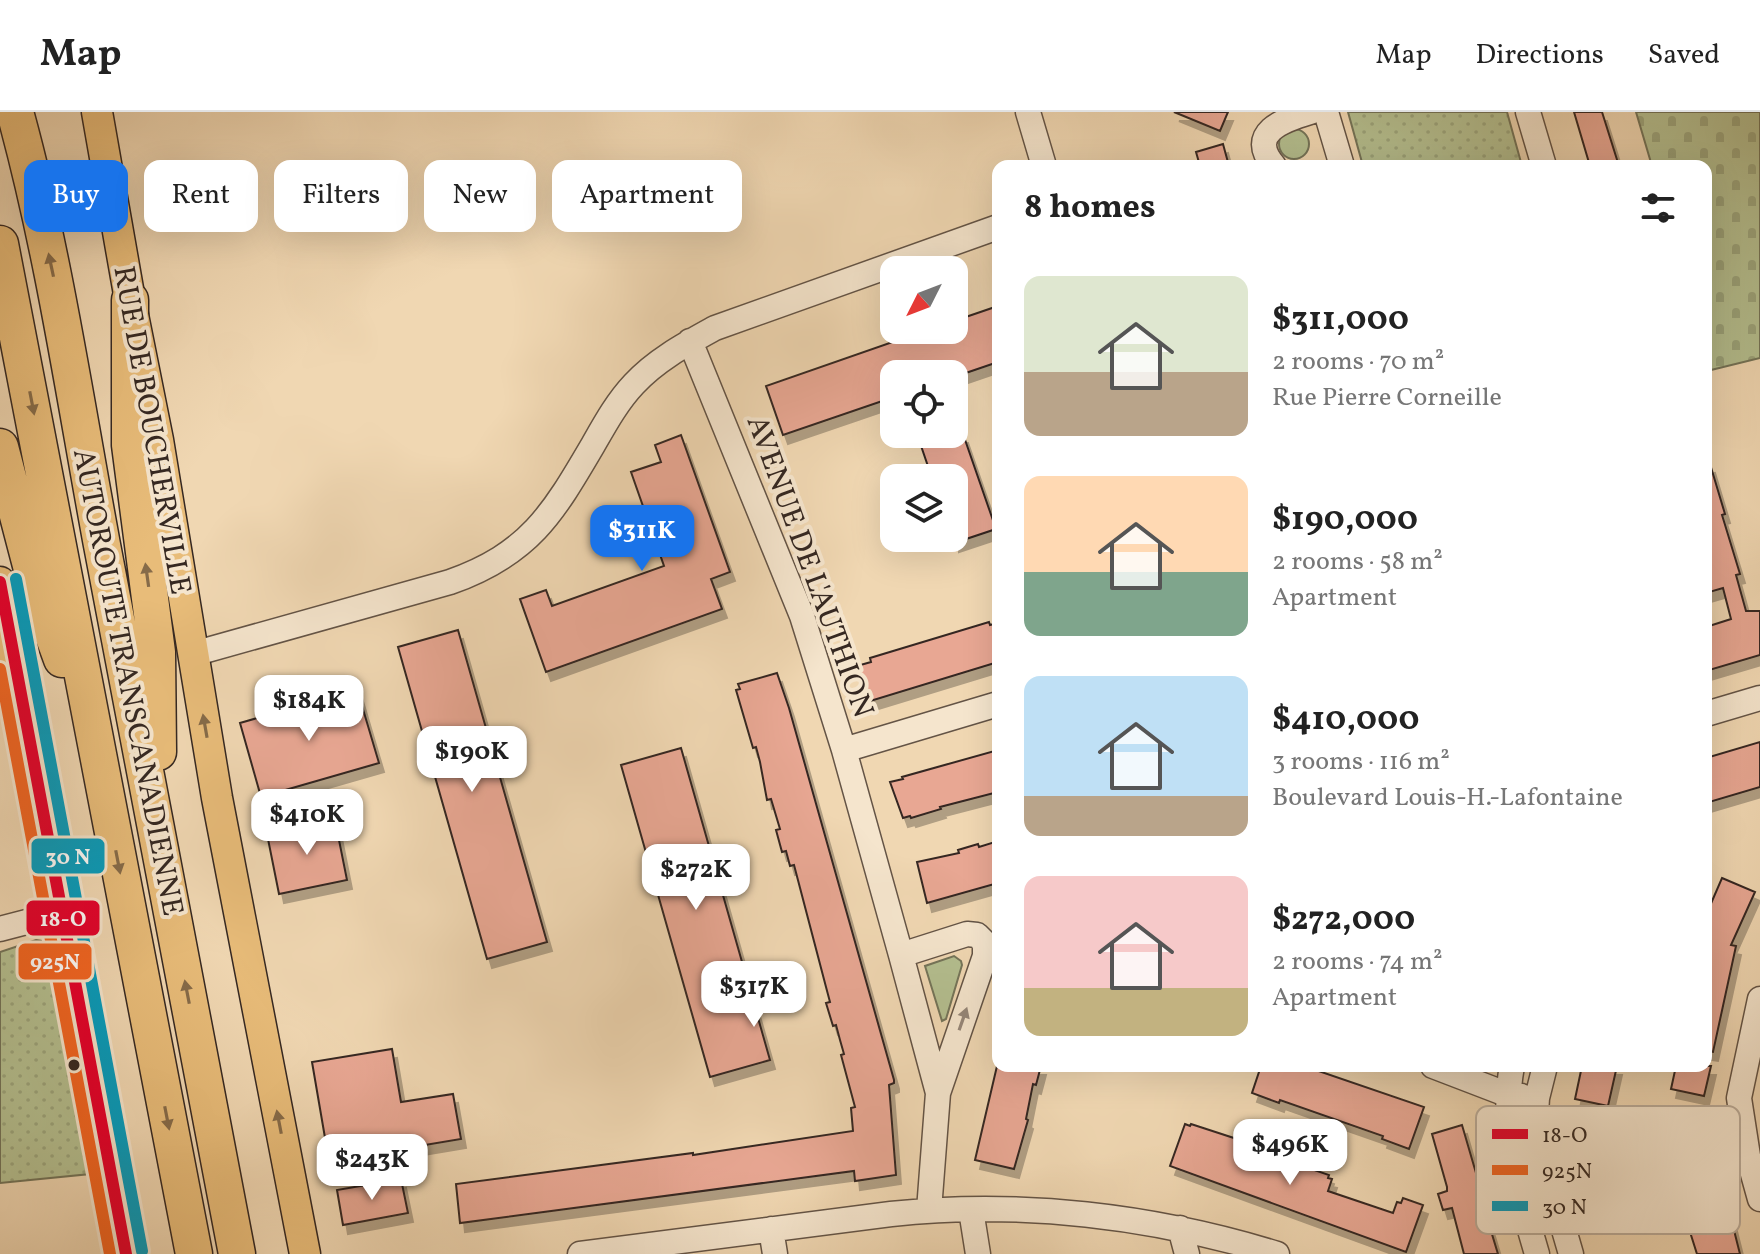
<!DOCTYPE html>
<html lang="en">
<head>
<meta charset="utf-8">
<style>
  :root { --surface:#fff; --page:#f6f6f6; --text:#222; --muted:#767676; --line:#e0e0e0; --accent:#1a73e8 }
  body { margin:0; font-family:Vollkorn,serif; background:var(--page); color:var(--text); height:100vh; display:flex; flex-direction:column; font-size:30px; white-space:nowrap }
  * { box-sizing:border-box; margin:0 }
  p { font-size:26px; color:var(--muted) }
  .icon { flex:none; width:44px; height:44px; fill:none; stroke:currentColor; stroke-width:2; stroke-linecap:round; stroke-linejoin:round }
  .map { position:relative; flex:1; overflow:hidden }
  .details { position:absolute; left:992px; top:48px; width:720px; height:912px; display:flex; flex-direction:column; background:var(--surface); border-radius:16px; box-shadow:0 8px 32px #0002 }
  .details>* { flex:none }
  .top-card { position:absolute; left:24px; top:48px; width:760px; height:72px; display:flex; gap:16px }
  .needle { width:52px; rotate:228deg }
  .controls { position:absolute; left:880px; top:144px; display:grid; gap:16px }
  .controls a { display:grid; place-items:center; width:88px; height:88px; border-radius:16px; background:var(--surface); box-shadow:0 8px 32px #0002; font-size:40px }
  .price { position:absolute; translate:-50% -68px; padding:0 18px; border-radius:16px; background:#fff; color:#222; font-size:26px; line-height:52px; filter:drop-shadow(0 2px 4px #0008) }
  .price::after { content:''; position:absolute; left:50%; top:48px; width:24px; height:18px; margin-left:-12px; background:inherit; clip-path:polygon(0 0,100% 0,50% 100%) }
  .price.selected { background:var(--accent); color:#fff }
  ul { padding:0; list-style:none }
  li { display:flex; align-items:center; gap:24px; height:200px; padding:0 32px }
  li span { display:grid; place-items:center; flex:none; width:224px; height:160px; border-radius:16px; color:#555 }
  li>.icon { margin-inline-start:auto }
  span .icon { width:96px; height:96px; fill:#fffc; stroke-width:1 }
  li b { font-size:34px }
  h2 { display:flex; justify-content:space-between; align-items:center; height:96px; padding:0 32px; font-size:34px }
  .tag { padding:0 28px; border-radius:16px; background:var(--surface); box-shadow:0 8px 32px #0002; font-size:28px; line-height:72px }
  .tag.selected { background:var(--accent); color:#fff }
  header { display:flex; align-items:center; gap:48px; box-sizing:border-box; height:112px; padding:0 40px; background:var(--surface); border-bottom:2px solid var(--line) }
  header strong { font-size:38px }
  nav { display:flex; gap:44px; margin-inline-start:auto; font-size:28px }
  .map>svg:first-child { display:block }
  .grass { fill:#b4bf90; stroke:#747459; stroke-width:2 }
  .cemetery { fill:url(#cemetery-stones); stroke:#747459; stroke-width:2 }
  .park { fill:url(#park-dots); stroke:#747459; stroke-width:2 }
  .building { fill:#e8a793; stroke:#352822; stroke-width:2; filter:url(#shadow) }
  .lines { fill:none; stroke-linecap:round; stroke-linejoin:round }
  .minor-casing { stroke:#645446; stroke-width:27 }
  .major-casing { stroke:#352822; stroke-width:33 }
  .highway-casing { stroke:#352822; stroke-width:39 }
  .minor { stroke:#f5e5cd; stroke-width:24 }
  .major { stroke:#e8bc79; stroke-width:30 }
  .highway { stroke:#e8bc79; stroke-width:36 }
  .bus-1-casing { stroke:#f5e5cd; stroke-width:18 }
  .bus-2-casing { stroke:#f5e5cd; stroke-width:18 }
  .bus-3-casing { stroke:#f5e5cd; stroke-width:18 }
  .bus-1 { stroke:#e4002b; stroke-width:12 }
  .bus-2 { stroke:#f26522; stroke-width:12 }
  .bus-3 { stroke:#059cbd; stroke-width:12 }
  .oneway { fill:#866b49 }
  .oneway2 { fill:#958678 }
  .bus-dot { fill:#352822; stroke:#f5e5cd; stroke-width:3 }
  .labels { text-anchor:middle; stroke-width:8; stroke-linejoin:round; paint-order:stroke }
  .street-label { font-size:30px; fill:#352822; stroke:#f5e5cd }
  .key { fill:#f5e5cd; stroke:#bbac9a; stroke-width:2 }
  .key-label { font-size:22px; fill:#352822 }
  .line-badge { stroke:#f5e5cd; stroke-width:3 }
  .badge-label { font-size:22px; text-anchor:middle; font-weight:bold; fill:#fff }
</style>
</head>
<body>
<header>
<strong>Map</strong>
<nav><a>Map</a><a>Directions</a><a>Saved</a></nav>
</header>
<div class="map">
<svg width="1760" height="1142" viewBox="0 0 1760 1142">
  <defs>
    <pattern id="cemetery-stones" width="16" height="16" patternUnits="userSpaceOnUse" patternTransform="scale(2)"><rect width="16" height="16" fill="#b4bf90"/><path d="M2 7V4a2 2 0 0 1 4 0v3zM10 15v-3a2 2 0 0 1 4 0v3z" fill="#9ba47c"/></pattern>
    <pattern id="park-dots" width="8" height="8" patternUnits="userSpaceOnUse" patternTransform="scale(2)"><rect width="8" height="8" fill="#b4bf90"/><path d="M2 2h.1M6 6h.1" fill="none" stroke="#9ba47c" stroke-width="1.8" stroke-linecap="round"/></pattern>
    <filter id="shadow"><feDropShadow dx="5" dy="9" stdDeviation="0" flood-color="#0004"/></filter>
  </defs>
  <rect width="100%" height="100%" fill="#f0d7b2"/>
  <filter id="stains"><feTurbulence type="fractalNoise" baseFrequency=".0025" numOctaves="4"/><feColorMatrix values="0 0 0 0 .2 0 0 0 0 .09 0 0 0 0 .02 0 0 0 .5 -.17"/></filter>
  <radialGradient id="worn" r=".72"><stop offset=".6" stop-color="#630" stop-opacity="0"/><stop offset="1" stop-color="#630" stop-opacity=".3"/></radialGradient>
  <path class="grass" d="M1279 32a15 15 0 1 1 30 0a15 15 0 1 1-30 0Z
    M 954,844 L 961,849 L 962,853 L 946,907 L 942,909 L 925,854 Z"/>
  <path class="cemetery" d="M 1636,0 L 1760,0 L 1760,246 L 1711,258 L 1706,240 L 1706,54 L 1652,54 Z"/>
  <path class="park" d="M 1348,0 L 1507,0 L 1522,54 L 1363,54 Z
    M 36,828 L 42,829 L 48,837 L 90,1062 L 0,1071 L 0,840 Z"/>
  <path class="building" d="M 1174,0 L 1228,0 L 1220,19 Z
    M 1574,0 L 1602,0 L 1619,54 L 1590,54 Z
    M 1223,32 L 1229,54 L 1200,54 L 1196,40 Z
    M 998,194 L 998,250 L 954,265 L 954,262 L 894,262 L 894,285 L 783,323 L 766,274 L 927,218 L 954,218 L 954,209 Z
    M 917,322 L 963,322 L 996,417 L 954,431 L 954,366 L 932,366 Z
    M 681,323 L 730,460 L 711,467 L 722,497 L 546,560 L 520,487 L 546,478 L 552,494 L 664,454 L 631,360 L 661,350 L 655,333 Z
    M 1710,352 L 1725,402 L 1722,403 L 1740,462 L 1736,463 L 1746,499 L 1760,499 L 1760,543 L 1706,559 L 1706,515 L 1731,507 L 1723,476 L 1706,481 L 1706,353 Z
    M 989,510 L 990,513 L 998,511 L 998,550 L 867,590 L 857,554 L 871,550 L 870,546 Z
    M 458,518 L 547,830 L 487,847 L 398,535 Z
    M 777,561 L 789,596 L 894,968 L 894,971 L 889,973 L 896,1063 L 855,1069 L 854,1059 L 460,1111 L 456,1072 L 693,1041 L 693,1043 L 853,1019 L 851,996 L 855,995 L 841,943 L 844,942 L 840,928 L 836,913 L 833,914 L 826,891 L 830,890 L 826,875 L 794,753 L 790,754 L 786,739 L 782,740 L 776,718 L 780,717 L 771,687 L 767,688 L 760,650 L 756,635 L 753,636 L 736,578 L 740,577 L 738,572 Z
    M 357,577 L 379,651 L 261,685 L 240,611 Z
    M 1760,630 L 1760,675 L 1706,691 L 1706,646 Z
    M 681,636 L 770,948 L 710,965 L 621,653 Z
    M 998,638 L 998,680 L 940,695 L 941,697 L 911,706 L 910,704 L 903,706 L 890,670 L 903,667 L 902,665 Z
    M 335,708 L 347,768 L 279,782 L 267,722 Z
    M 998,729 L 998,771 L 927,791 L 917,750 L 959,741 L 958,738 L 978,732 L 979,735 Z
    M 1722,766 L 1755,780 L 1731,833 L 1736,834 L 1713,940 L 1706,939 L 1706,803 Z
    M 392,937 L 401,990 L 453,982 L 461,1027 L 329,1049 L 312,950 Z
    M 997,954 L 1041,954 L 1036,973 L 1033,972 L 1026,1007 L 1028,1008 L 1014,1057 L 975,1048 Z
    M 1261,954 L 1304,954 L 1424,995 L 1409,1037 L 1382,1027 L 1383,1024 L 1280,988 L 1279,991 L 1252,981 Z
    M 1582,954 L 1617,954 L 1608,994 L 1575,987 Z
    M 1676,954 L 1711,954 L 1704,984 L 1671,977 Z
    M 1185,1012 L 1190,1014 L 1191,1012 L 1243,1029 L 1242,1033 L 1329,1063 L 1328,1066 L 1332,1067 L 1328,1079 L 1393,1101 L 1397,1090 L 1401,1091 L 1403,1086 L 1423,1093 L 1406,1140 L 1170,1054 Z
    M 1462,1013 L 1490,1109 L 1488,1109 L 1498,1142 L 1464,1142 L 1452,1096 L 1443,1098 L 1438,1082 L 1447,1079 L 1447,1075 L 1432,1022 Z
    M 1708,1027 L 1718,1055 L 1740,1142 L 1697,1142 L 1678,1082 L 1668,1042 L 1671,1041 L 1670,1038 Z
    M 401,1067 L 408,1101 L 343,1113 L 337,1078 Z"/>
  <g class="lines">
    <g class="minor-casing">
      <path id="minor" d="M 1028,0 L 1044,54
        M 1326,0 L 1342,54
        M 1528,0 L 1544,54
        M 1274,54 C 1246,21 1283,8 1310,0
        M 690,229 L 802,504 L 844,638 L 901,843 L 938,981 L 929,1098
        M 193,542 L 450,470 C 529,442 552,403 593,333 C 605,312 617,290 634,272 C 656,248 686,232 715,216 L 998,115
        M 1706,602 L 1760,586
        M 844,638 L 998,592
        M 0,817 L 61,801
        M 901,843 L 967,822 L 977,823 L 985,831 L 985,844 L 938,981
        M 1760,887 L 1739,986 L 1748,1044 L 1760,1087
        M 1433,954 L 1506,982 L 1521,984
        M 1512,954 C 1500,1018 1519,1081 1537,1142
        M 1545,954 L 1537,986 L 1535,1018 L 1571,1142
        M 971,1098 L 978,1142
        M 1180,1116 L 1187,1142
        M 771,1117 L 775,1142
        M 580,1142 L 891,1102 C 1020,1088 1154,1104 1277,1142"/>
    </g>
    <g class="major-casing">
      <path id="major" d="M 97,0 L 130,188 L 158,328 L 217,686 L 305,1142
        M 0,470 L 126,1142"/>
    </g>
    <g class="highway-casing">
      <path id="highway" d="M 15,0 C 54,142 75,288 102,433 C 147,670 192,906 237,1142
        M 0,132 L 194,1142
        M 130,188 L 130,333 L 157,540 L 158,640
        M 0,335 L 39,484 L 62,547"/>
    </g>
    <use href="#minor" class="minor"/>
    <use href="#major" class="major"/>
    <use href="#highway" class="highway"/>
    <g class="bus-1-casing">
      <path id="bus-1" d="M 0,470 L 126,1142"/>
    </g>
    <g class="bus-2-casing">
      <path id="bus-2" d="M 0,557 L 110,1142"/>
    </g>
    <g class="bus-3-casing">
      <path id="bus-3" d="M 16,467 L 142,1139"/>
    </g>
    <use href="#bus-1" class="bus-1"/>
    <use href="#bus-2" class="bus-2"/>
    <use href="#bus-3" class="bus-3"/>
  </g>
  <defs><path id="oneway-solid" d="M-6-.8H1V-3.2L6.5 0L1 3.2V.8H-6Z" transform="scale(2)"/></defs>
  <g class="oneway">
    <use href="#oneway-solid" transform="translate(51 153) rotate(-102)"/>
    <use href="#oneway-solid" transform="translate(32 291) rotate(79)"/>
    <use href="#oneway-solid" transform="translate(147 463) rotate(-98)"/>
    <use href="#oneway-solid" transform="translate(205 614) rotate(-100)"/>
    <use href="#oneway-solid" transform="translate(118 750) rotate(79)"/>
    <use href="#oneway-solid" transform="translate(187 880) rotate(-101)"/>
    <use href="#oneway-solid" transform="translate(167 1006) rotate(79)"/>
    <use href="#oneway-solid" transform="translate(279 1010) rotate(-101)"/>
  </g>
  <use class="oneway2" href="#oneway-solid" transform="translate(963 907) rotate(-71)"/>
  <circle class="bus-dot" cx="74" cy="953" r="7"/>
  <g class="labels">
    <g class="street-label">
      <text transform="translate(153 318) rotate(80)" y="10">RUE DE BOUCHERVILLE</text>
      <text transform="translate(811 454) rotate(70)" y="10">AVENUE DE L'AUTHION</text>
      <text transform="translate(129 570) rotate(79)" y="10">AUTOROUTE TRANSCANADIENNE</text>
    </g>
  </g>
  <rect x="1476" y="994" width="264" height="128" rx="12" class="key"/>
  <rect x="1492" y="1017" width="36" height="10" fill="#e4002b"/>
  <rect x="1492" y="1053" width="36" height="10" fill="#f26522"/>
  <rect x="1492" y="1089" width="36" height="10" fill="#059cbd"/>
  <g class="key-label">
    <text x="1542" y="1030">18-O</text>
    <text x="1542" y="1066">925N</text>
    <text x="1542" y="1102">30 N</text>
  </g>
  <g class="line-badge">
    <rect x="30" y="725" width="76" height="38" rx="8" fill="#059cbd"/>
    <rect x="25" y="787" width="76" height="38" rx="8" fill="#e4002b"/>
    <rect x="17" y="830" width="76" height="39" rx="8" fill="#f26522"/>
  </g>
  <g class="badge-label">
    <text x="68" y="752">30 N</text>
    <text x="63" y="814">18-O</text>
    <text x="55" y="857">925N</text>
  </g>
  <rect width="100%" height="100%" filter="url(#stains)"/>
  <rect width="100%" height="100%" fill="url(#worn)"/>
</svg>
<div class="controls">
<a><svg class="needle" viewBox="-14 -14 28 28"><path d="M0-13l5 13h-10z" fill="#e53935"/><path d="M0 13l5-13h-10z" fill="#767676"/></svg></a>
<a><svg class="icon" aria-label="locate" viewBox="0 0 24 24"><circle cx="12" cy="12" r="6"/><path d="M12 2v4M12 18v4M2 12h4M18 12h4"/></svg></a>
<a><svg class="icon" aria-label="layers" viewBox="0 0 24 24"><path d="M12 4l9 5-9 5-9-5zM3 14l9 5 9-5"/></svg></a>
</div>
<b class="price selected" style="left:642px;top:461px">$311K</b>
<b class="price" style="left:309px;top:631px">$184K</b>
<b class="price" style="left:472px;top:682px">$190K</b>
<b class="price" style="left:307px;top:745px">$410K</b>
<b class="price" style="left:696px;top:800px">$272K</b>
<b class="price" style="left:754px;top:917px">$317K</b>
<b class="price" style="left:1290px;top:1075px">$496K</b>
<b class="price" style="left:372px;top:1090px">$243K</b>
<div class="top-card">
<a class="tag selected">Buy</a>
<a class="tag">Rent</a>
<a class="tag">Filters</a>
<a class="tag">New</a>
<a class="tag">Apartment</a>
</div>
<section class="details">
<h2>8 homes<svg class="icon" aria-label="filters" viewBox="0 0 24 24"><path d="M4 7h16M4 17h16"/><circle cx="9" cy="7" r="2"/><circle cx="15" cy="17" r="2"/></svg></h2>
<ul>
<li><span style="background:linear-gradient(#dfe7d0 60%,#b9a48a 0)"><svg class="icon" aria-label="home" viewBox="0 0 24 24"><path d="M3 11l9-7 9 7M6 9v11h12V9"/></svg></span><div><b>$311,000</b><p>2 rooms · 70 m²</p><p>Rue Pierre Corneille</p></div></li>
<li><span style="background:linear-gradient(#ffd9b3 60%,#7fa58c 0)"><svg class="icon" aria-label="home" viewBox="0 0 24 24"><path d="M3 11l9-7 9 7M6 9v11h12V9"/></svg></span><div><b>$190,000</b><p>2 rooms · 58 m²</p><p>Apartment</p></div></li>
<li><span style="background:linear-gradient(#bfe0f5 75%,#b9a48a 0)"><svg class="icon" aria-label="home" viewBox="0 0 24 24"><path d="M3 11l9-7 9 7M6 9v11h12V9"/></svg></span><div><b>$410,000</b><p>3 rooms · 116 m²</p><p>Boulevard Louis-H.-Lafontaine</p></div></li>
<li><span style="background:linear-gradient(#f6c9c9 70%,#c2b280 0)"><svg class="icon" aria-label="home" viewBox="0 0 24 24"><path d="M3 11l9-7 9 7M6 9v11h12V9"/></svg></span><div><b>$272,000</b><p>2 rooms · 74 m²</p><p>Apartment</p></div></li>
</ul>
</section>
</div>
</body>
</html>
